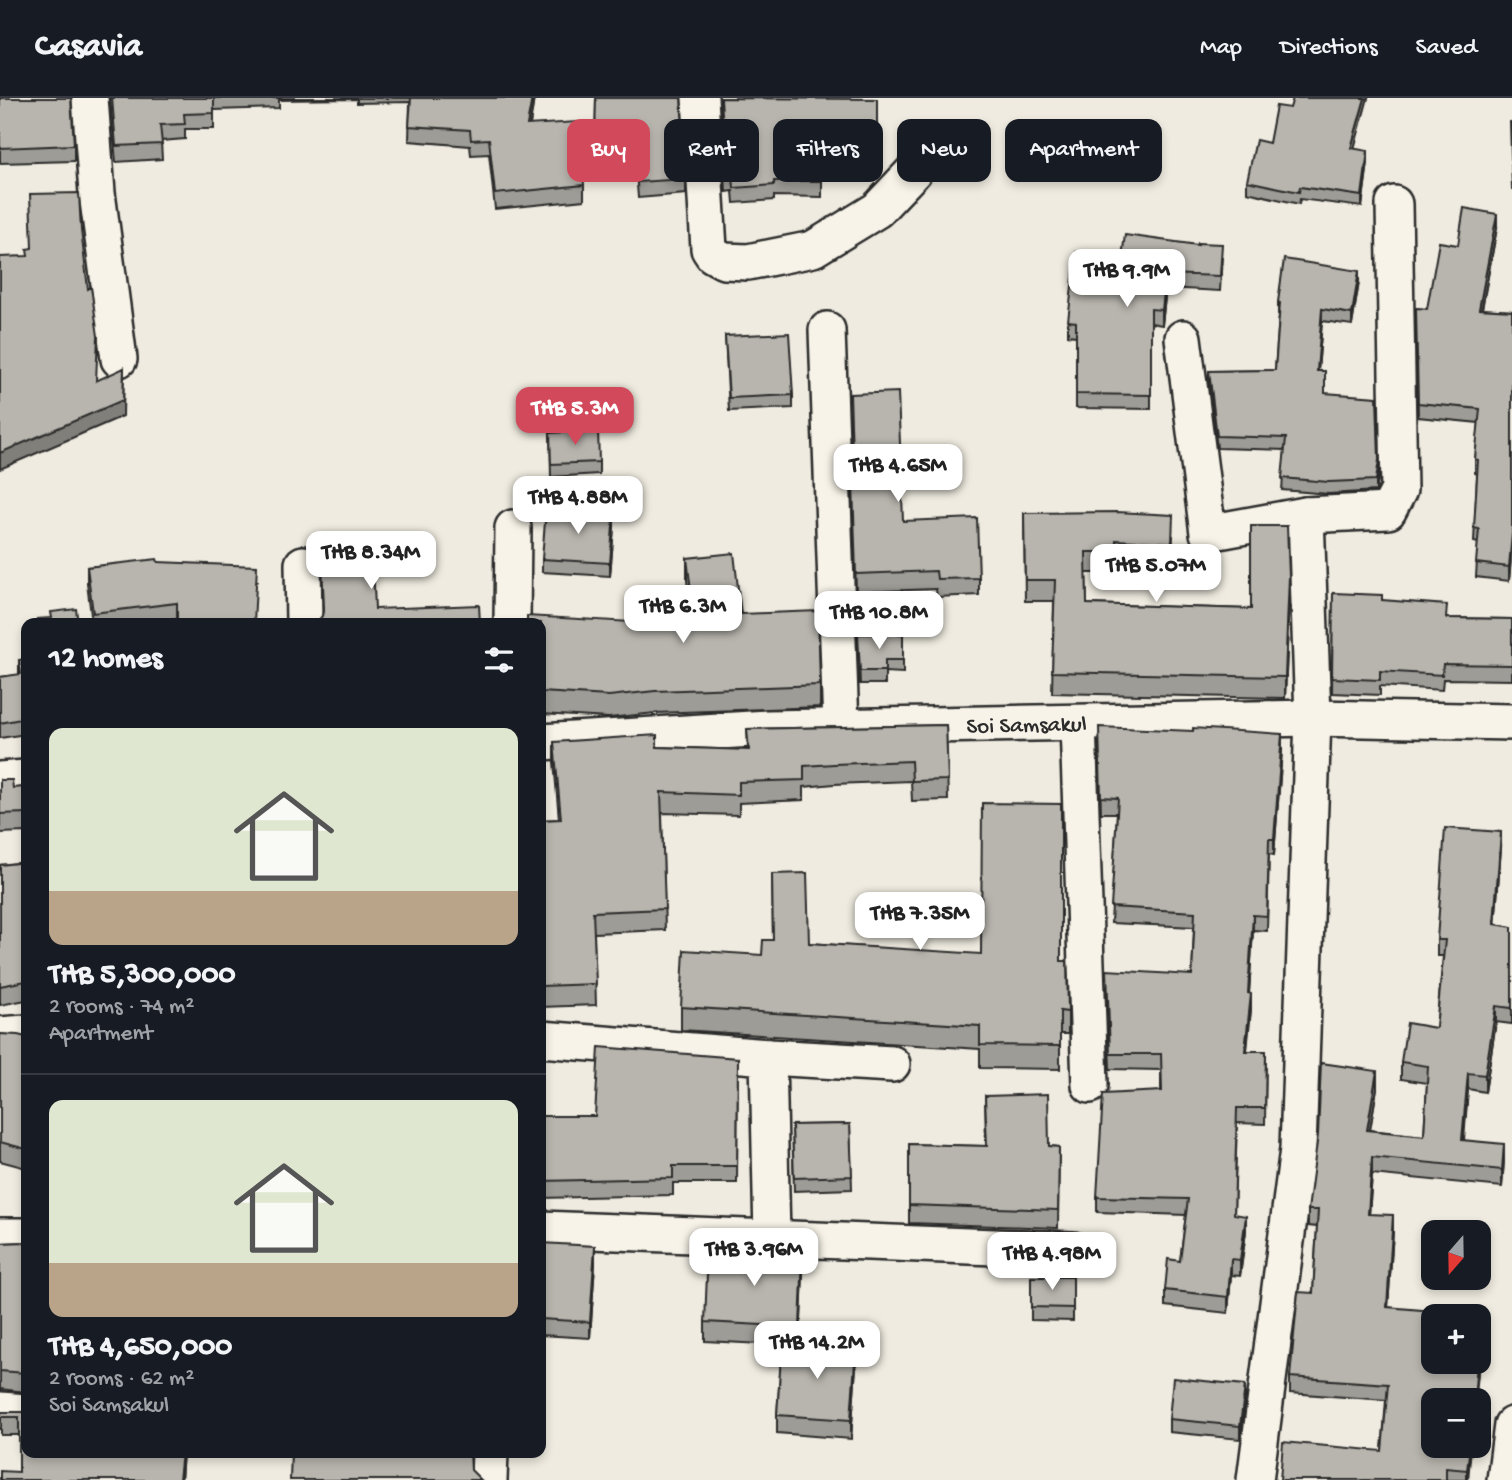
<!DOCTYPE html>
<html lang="en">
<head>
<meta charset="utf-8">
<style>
  :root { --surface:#171b24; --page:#242831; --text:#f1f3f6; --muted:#9ea1a6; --line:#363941; --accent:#d1495b }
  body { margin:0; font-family:"Gochi Hand",sans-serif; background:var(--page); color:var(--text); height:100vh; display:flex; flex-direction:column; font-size:26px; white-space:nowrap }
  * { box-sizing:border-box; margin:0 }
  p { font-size:23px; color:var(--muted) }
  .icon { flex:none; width:38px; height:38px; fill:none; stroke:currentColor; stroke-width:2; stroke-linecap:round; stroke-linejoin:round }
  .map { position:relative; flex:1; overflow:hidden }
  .panel { position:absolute; left:21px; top:520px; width:525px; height:840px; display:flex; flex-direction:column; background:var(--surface); border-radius:14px; box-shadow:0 4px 10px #0003 }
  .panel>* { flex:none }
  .hud { position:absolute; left:567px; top:21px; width:665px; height:63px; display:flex; gap:14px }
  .needle { width:46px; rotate:200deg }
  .buttons { position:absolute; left:1421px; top:1122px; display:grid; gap:14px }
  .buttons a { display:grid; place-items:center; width:70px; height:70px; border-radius:14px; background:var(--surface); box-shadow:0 4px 10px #0003; font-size:35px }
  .price { position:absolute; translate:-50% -60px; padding:0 16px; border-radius:14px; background:#fff; color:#222; font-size:23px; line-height:46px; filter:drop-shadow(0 2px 4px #0008) }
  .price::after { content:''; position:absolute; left:50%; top:42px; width:21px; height:16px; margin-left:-10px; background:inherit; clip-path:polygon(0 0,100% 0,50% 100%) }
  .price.on { background:var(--accent); color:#fff }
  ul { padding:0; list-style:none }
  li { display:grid; align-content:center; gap:14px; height:371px; padding:0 28px }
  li+li { border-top:2px solid var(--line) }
  li span { display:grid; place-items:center; height:217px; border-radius:14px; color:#555 }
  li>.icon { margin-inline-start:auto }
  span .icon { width:126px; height:126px; fill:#fffc; stroke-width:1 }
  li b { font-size:30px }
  h2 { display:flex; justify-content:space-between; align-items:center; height:84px; padding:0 28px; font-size:30px }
  .pill { padding:0 24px; border-radius:14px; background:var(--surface); box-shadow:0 4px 10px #0003; font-size:24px; line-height:63px }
  .pill.on { background:var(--accent); color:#fff }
  header { display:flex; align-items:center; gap:42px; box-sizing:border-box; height:98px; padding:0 35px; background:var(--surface); border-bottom:2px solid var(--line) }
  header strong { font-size:33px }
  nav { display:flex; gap:38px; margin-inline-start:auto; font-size:24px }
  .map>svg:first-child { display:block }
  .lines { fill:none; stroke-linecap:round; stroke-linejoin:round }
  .minor-casing { stroke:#2b2b2b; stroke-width:40 }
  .minor { stroke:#f7f3e8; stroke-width:35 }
  .wall { fill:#9e9c96; stroke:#2b2b2b; stroke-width:2 }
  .shaded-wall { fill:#817f7a; stroke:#2b2b2b; stroke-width:2 }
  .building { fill:#b8b5ae; stroke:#2b2b2b; stroke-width:2 }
  .labels { text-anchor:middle; stroke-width:6; stroke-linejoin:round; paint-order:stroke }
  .street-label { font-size:23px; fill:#2b2b2b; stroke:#f7f3e8 }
</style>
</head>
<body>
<header>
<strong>Casavia</strong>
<nav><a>Map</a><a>Directions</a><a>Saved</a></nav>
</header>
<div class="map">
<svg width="1512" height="1382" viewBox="0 0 1512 1382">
  <rect width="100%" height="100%" fill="#efebe0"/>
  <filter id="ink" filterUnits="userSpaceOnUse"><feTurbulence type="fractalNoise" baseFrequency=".0143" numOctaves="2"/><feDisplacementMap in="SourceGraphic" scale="14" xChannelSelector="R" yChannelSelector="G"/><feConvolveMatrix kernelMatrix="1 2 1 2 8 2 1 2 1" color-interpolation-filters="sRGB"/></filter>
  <g filter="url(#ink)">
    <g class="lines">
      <g class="minor-casing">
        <g id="minor">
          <path d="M 90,0 L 97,95 L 119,261"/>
          <path d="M 700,0 L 709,151 L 713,157 L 724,163 L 748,164 L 813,151 L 877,112 L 914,73"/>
          <path d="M 827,232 L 841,629"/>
          <path d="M 1183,240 L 1208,435 L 1306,417 L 1388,413 L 1399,392 L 1394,106"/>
          <path d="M 303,466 L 304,525"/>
          <path d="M 512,525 L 513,430"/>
          <path d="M 1078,625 L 1090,987"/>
          <path id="s1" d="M 541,644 L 768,630 L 1313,620 L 1512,624"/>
          <path d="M 0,682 L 26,680"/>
          <path d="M 0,937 L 26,935"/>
          <path d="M 541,941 L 768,959 L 772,1140"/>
          <path d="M 768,959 L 892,966"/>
          <path d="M 541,1131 L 1073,1152"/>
          <path d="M 0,1138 L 26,1138"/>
          <path d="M 0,1312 L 26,1314"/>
          <path d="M 489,1382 L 490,1354"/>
          <path d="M 1255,1382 L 1298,1051 L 1313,620 L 1306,417"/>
          <path d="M 1505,1382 L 1512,1327"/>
        </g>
      </g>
      <use href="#minor" class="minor"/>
    </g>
    <path class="wall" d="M 0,0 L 74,47 L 74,63 L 0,65 Z
      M 110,0 L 534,0 L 530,27 L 584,87 L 584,102 L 495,111 L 489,56 L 471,57 L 470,48 L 409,43 L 410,4 L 357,5 L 357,1 L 279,2 L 279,10 L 214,12 L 214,31 L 185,31 L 185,41 L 161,43 L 162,61 L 116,64 Z
      M 596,0 L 686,81 L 686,96 L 638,100 L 635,60 L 595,58 Z
      M 720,0 L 877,1 L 877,70 L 822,70 L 822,99 L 774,98 L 774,102 L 734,105 L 733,93 L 726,94 Z
      M 1269,45 L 1354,51 L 1368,64 L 1362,109 L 1300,101 L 1299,106 L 1247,94 L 1247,83 Z
      M 1497,130 L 1482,211 L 1512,213 L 1512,449 L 1509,483 L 1476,479 L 1478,445 L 1474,444 L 1477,376 L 1475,375 L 1475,361 L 1479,325 L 1418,319 L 1416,210 L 1427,211 L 1458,147 Z
      M 1122,159 L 1222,160 L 1220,193 L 1166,190 L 1162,227 L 1151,225 L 1151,311 L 1076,310 L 1076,238 L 1068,237 L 1068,223 Z
      M 1359,184 L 1352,227 L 1322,223 L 1318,273 L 1325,295 L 1379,374 L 1376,393 L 1329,396 L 1282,392 L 1285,352 L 1217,350 L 1209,285 L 1209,273 L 1275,272 L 1279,216 L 1278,216 L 1278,204 Z
      M 725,238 L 793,297 L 793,310 L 729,313 Z
      M 850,296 L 903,423 L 979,480 L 979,497 L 937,499 L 936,491 L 856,494 Z
      M 550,335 L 599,364 L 599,376 L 551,379 Z
      M 1024,415 L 1173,438 L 1172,466 L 1117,463 L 1117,475 L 1086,475 L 1087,506 L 1251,511 L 1289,500 L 1285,600 L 1052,595 L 1054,503 L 1025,503 Z
      M 614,429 L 610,478 L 542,474 L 542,461 Z
      M 687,460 L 741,516 L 820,587 L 820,609 L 655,615 L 609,620 L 541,616 L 541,525 L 649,525 L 691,518 L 687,482 Z
      M 158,464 L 257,484 L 177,521 L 145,525 L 92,525 L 87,485 L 87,469 Z
      M 1333,495 L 1382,502 L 1447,520 L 1512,521 L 1512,582 L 1443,581 L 1442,592 L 1380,588 L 1380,597 L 1332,595 Z
      M 858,536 L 903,536 L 903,575 L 885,574 L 885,586 L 860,586 Z
      M 26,561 L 26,636 L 0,640 L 0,579 L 19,577 L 19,562 Z
      M 946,627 L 948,702 L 912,703 L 911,683 L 834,686 L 804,689 L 804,702 L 739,705 L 739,717 L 662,715 L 665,832 L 594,835 L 596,907 L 541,909 L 541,722 L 559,721 L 554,664 L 554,644 L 657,649 L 748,652 L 747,631 Z
      M 1099,645 L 1282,652 L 1274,757 L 1269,756 L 1267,833 L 1253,832 L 1249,895 L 1251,911 L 1247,953 L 1266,953 L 1265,1026 L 1237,1025 L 1234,1116 L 1246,1133 L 1240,1178 L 1231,1177 L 1228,1215 L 1165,1208 L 1165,1192 L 1180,1163 L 1186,1117 L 1097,1114 L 1097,1099 L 1161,993 L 1161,972 L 1110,971 L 1107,888 L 1192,877 L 1194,829 L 1111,825 L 1117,715 L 1101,715 Z
      M 0,682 L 13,690 L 26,689 L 26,740 L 26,734 L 0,735 Z
      M 1501,750 L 1495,826 L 1512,829 L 1512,926 L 1496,924 L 1485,994 L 1468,991 L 1464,1042 L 1504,1062 L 1502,1089 L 1372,1076 L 1369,1116 L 1393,1133 L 1388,1209 L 1481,1234 L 1433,1264 L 1479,1264 L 1468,1382 L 1280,1382 L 1382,1353 L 1386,1302 L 1290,1295 L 1290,1279 L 1313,1195 L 1317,1129 L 1308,1128 L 1308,1112 L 1377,990 L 1370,1032 L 1424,1038 L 1427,985 L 1401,981 L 1401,964 L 1436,930 L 1443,858 L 1437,858 L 1437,842 Z
      M 26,764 L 26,902 L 0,907 L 0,767 Z
      M 772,776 L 809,845 L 1061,863 L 1068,914 L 1068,936 L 1060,936 L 1060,971 L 980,970 L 980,951 L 681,932 L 681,909 L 762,857 L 773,842 Z
      M 0,936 L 26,939 L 26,1070 L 0,1063 Z
      M 738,960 L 737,1085 L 673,1085 L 673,1097 L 541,1100 L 541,1018 L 595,1018 Z
      M 985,998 L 1049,1048 L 1059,1049 L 1058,1130 L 909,1125 L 909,1046 L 986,1048 Z
      M 850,1026 L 852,1091 L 794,1093 L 792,1027 Z
      M 26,1144 L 26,1294 L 0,1291 L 0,1145 Z
      M 541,1145 L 595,1165 L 590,1240 L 541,1237 Z
      M 803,1174 L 800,1245 L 856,1268 L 851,1341 L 777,1335 L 777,1317 L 782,1247 L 705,1243 L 705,1224 Z
      M 1031,1179 L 1073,1179 L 1073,1223 L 1031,1222 Z
      M 1245,1300 L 1240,1341 L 1169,1334 L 1169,1321 Z
      M 1,1314 L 183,1354 L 181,1382 L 0,1382 L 19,1374 L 19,1337 L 1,1337 Z"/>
    <path class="shaded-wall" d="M 532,0 L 534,0 L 527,43 L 527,27 Z
      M 1365,0 L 1368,0 L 1351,62 L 1351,50 Z
      M 1368,53 L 1368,64 L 1362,109 L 1362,98 Z
      M 1497,116 L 1497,130 L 1479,225 L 1479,211 Z
      M 1359,173 L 1359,184 L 1352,227 L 1352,216 Z
      M 1166,176 L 1166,190 L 1162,227 L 1162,212 Z
      M 1322,211 L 1322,223 L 1317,285 L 1317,273 Z
      M 124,270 L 123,318 L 0,371 L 0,355 Z
      M 1379,362 L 1379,374 L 1376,393 L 1376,382 Z
      M 614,416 L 614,429 L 610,478 L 610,465 Z
      M 1512,435 L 1512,449 L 1509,483 L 1509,469 Z
      M 1289,478 L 1289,500 L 1285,600 L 1285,579 Z
      M 1282,636 L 1282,652 L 1274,757 L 1274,741 Z
      M 1501,734 L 1501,750 L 1494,843 L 1494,826 Z
      M 1253,817 L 1253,832 L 1248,911 L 1248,895 Z
      M 1251,896 L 1251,911 L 1245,968 L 1245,953 Z
      M 1496,908 L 1496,924 L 1485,994 L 1485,977 Z
      M 1377,973 L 1377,990 L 1367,1049 L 1367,1032 Z
      M 1468,975 L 1468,991 L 1462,1058 L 1462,1042 Z
      M 1504,1046 L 1504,1062 L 1502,1089 L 1502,1072 Z
      M 1372,1059 L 1372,1076 L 1368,1132 L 1368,1116 Z
      M 1393,1117 L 1393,1133 L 1387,1225 L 1387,1209 Z
      M 1246,1118 L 1246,1133 L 1240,1178 L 1240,1162 Z
      M 595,1148 L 595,1165 L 590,1240 L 590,1224 Z
      M 803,1156 L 803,1174 L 800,1247 L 800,1229 Z
      M 1231,1161 L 1231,1177 L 1228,1215 L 1228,1199 Z
      M 1481,1217 L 1481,1234 L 1479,1261 L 1479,1245 Z
      M 856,1249 L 856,1268 L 851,1341 L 851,1322 Z
      M 1477,1264 L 1479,1264 L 1475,1302 L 1474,1302 Z
      M 1245,1287 L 1245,1300 L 1240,1341 L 1240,1328 Z
      M 1470,1348 L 1471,1348 L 1467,1382 L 1467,1372 Z
      M 182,1354 L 183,1354 L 181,1382 L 179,1382 Z"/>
    <path class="building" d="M 0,0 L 71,0 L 74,47 L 0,50 Z
      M 112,0 L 214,0 L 214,15 L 184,16 L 185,26 L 160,27 L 162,46 L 116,48 Z
      M 411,0 L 532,0 L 527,27 L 578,24 L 584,87 L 495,96 L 489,41 L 471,42 L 470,32 L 409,28 Z
      M 596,0 L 681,0 L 686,81 L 638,84 L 635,44 L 595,43 Z
      M 721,0 L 877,1 L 877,55 L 822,55 L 822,83 L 774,83 L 774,87 L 734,90 L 733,78 L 726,78 Z
      M 1293,0 L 1365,0 L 1351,50 L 1368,53 L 1362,98 L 1300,89 L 1299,94 L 1247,83 L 1256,42 L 1269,45 L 1276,8 L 1290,10 Z
      M 1510,24 L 1512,24 L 1512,92 Z
      M 79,95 L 81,132 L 88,191 L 91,189 L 98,238 L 96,283 L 124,270 L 123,302 L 0,355 L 0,159 L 28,158 L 27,151 L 32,150 L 30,96 Z
      M 1464,110 L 1497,116 L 1479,211 L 1512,213 L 1512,435 L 1509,469 L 1476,465 L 1479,431 L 1474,430 L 1478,362 L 1475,361 L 1480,311 L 1418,305 L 1416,210 L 1427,211 L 1439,144 L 1458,147 Z
      M 1125,137 L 1198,147 L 1198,145 L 1222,146 L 1220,178 L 1166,176 L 1162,212 L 1151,211 L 1151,297 L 1076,296 L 1076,224 L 1068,223 L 1076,154 L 1122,159 Z
      M 1284,161 L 1359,173 L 1352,216 L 1322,211 L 1317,273 L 1325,273 L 1325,295 L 1377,299 L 1379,362 L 1376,382 L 1329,384 L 1282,380 L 1286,340 L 1217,338 L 1209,273 L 1275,272 L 1280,205 L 1278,204 Z
      M 789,235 L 793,297 L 729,300 L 725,238 Z
      M 898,294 L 903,423 L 977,420 L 979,480 L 937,481 L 936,473 L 856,476 L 850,296 Z
      M 598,332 L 599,364 L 551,366 L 550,335 Z
      M 546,411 L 614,416 L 610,465 L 542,461 Z
      M 1117,414 L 1173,417 L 1172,445 L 1116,442 L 1117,454 L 1086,454 L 1087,506 L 1251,511 L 1251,428 L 1287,428 L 1289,478 L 1285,579 L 1052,574 L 1055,482 L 1025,482 L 1024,415 Z
      M 372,441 L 375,511 L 479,507 L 480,525 L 316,525 L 322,518 L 324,509 L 321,443 Z
      M 734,455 L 741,516 L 818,513 L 820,587 L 655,593 L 609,598 L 541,594 L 541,525 L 527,525 L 527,518 L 649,525 L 649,519 L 694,517 L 687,460 Z
      M 157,461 L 158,464 L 257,468 L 254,525 L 177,525 L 177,505 L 93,515 L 87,469 Z
      M 1333,495 L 1382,497 L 1382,502 L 1447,507 L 1446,520 L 1512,521 L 1512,567 L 1443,566 L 1442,577 L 1380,573 L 1380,582 L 1332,580 Z
      M 76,511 L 78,525 L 38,525 L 37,521 L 52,520 L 51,514 Z
      M 858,536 L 903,536 L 903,562 L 885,562 L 885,573 L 860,573 Z
      M 26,561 L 26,620 L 0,625 L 0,579 L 21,576 L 19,562 Z
      M 946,627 L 948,682 L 912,683 L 911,663 L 834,666 L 804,668 L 804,682 L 739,684 L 739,697 L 661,694 L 665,811 L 593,814 L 596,886 L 541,888 L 541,722 L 561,721 L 554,644 L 657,637 L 657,649 L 749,652 L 747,631 Z
      M 1099,629 L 1193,633 L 1193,630 L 1282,636 L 1274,741 L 1269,741 L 1267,818 L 1253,817 L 1248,895 L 1251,896 L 1245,953 L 1266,953 L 1265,1010 L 1237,1010 L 1234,1116 L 1246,1118 L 1240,1162 L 1231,1161 L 1228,1199 L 1165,1192 L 1168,1161 L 1180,1163 L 1188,1101 L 1097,1099 L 1103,996 L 1162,993 L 1161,956 L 1110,956 L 1107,872 L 1192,877 L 1195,814 L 1111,809 L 1118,700 L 1101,699 Z
      M 0,682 L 12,682 L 13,690 L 26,689 L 26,721 L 26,715 L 0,716 Z
      M 982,705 L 1061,706 L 1061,863 L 1067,863 L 1068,914 L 1060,913 L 1060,948 L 980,947 L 980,928 L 681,909 L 684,852 L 762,857 L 763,842 L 773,842 L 772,776 L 807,775 L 809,845 L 981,856 Z
      M 1445,730 L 1501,734 L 1494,826 L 1512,829 L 1512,910 L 1496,908 L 1485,977 L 1468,975 L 1462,1042 L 1504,1046 L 1502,1072 L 1372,1059 L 1368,1116 L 1393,1117 L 1387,1209 L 1481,1217 L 1479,1245 L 1479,1218 L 1433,1218 L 1433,1264 L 1477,1264 L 1474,1302 L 1433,1302 L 1433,1348 L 1470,1348 L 1467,1372 L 1446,1370 L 1446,1382 L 1280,1382 L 1283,1344 L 1382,1353 L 1388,1286 L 1290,1279 L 1298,1194 L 1313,1195 L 1318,1112 L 1308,1112 L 1318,1037 L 1321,965 L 1377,973 L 1367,1032 L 1424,1038 L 1428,968 L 1401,964 L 1407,925 L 1436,930 L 1445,842 L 1437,842 Z
      M 26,764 L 26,883 L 0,888 L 0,767 Z
      M 0,936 L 18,937 L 26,939 L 26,1051 L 0,1044 Z
      M 599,949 L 738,960 L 737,1068 L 673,1068 L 673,1080 L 541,1083 L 541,1018 L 595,1018 Z
      M 1048,996 L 1049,1048 L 1059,1049 L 1058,1112 L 909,1107 L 909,1046 L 987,1048 L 985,998 Z
      M 850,1026 L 852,1078 L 794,1080 L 792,1027 Z
      M 26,1144 L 26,1275 L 0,1273 L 0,1145 Z
      M 541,1145 L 595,1148 L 590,1224 L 541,1221 Z
      M 708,1151 L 803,1156 L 800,1229 L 705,1224 Z
      M 1031,1179 L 1073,1179 L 1073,1210 L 1031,1209 Z
      M 782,1244 L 856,1249 L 851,1322 L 777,1317 Z
      M 1173,1280 L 1245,1287 L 1240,1328 L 1169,1321 Z
      M 1,1314 L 26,1314 L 26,1354 L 182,1354 L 179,1382 L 0,1382 L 0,1373 L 19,1374 L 19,1319 L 1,1319 Z
      M 291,1354 L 470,1354 L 471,1372 L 481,1382 L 290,1382 Z"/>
  </g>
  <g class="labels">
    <g class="street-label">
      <text dy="8" stroke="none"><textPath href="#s1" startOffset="486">Soi Samsakul</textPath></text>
    </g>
  </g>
</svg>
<div class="buttons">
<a><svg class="needle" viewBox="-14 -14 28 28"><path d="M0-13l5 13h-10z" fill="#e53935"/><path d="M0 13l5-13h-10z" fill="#9ea1a6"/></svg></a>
<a>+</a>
<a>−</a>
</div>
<b class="price" style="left:1127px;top:211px">THB 9.9M</b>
<b class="price on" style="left:575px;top:349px">THB 5.3M</b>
<b class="price" style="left:898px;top:406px">THB 4.65M</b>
<b class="price" style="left:578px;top:438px">THB 4.88M</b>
<b class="price" style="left:371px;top:493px">THB 8.34M</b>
<b class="price" style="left:1156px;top:506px">THB 5.07M</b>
<b class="price" style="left:683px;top:547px">THB 6.3M</b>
<b class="price" style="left:879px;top:553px">THB 10.8M</b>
<b class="price" style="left:920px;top:854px">THB 7.35M</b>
<b class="price" style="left:754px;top:1190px">THB 3.96M</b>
<b class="price" style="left:1052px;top:1194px">THB 4.98M</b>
<b class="price" style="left:817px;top:1283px">THB 14.2M</b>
<div class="hud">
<a class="pill on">Buy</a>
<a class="pill">Rent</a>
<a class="pill">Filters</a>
<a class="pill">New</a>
<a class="pill">Apartment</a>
</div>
<section class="panel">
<h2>12 homes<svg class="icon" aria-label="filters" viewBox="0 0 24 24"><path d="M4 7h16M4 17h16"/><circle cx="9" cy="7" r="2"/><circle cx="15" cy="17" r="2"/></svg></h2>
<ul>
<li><span style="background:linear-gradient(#dfe7d0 75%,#b9a48a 0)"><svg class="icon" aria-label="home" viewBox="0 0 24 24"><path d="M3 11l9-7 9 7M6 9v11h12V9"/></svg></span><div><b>THB 5,300,000</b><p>2 rooms · 74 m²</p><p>Apartment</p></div></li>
<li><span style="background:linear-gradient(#dfe7d0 75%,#b9a48a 0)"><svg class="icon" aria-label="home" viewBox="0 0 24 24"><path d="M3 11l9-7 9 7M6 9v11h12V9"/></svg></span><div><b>THB 4,650,000</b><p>2 rooms · 62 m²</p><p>Soi Samsakul</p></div></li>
</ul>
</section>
</div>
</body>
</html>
